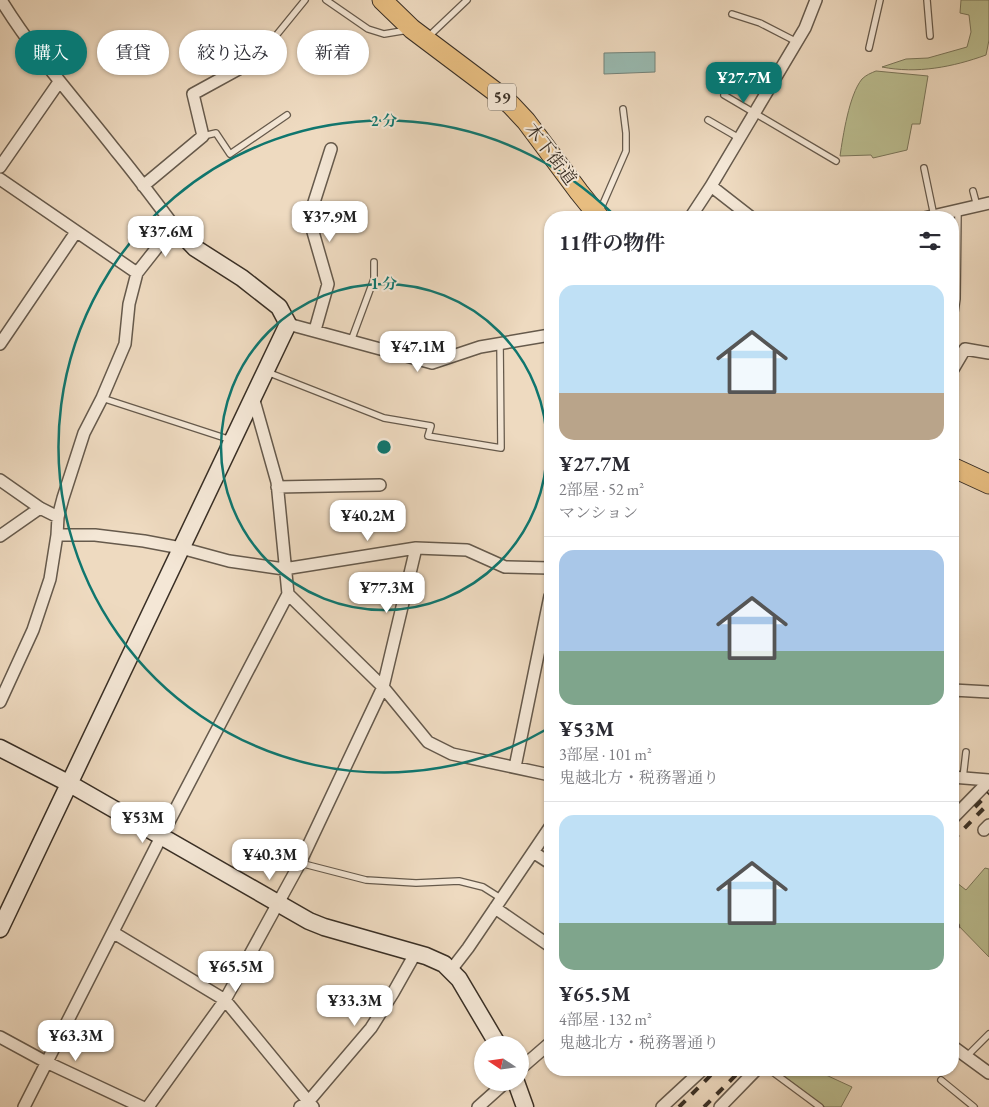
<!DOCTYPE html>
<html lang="ja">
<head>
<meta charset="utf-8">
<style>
  :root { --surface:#fff; --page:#f7f7f7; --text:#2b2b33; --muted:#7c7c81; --line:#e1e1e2; --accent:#0f766e }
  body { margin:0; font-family:"EB Garamond","Noto Serif JP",serif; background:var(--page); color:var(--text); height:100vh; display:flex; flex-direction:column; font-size:19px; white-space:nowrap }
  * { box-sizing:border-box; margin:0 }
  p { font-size:16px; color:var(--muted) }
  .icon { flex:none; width:28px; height:28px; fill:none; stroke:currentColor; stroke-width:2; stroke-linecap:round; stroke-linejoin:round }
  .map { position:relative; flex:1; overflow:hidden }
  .side { position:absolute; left:544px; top:211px; width:415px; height:865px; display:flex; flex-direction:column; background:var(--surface); border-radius:20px; box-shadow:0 1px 4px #0004 }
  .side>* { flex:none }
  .hud { position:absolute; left:15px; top:30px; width:454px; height:45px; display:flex; gap:10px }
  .needle { width:32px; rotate:283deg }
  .buttons { position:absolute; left:474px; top:1036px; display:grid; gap:10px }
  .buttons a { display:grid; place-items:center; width:55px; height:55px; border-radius:50%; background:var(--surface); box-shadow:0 1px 4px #0004; font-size:25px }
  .price { position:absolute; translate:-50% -42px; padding:0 11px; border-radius:10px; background:#fff; color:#222; font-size:16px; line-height:32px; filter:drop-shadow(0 1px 2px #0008) }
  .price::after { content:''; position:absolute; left:50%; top:30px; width:15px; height:11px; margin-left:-8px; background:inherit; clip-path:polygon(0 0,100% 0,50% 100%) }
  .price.on { background:var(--accent); color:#fff }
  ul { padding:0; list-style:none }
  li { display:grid; align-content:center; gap:10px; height:265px; padding:0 15px }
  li+li { border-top:1px solid var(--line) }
  li span { display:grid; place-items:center; height:155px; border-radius:15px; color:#555 }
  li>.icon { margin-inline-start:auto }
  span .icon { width:90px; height:90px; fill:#fffc; stroke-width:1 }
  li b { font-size:21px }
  h2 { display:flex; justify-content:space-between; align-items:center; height:60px; padding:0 15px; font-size:21px }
  .tag { padding:0 18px; border-radius:22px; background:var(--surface); box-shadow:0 1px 4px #0004; font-size:18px; line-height:45px }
  .tag.on { background:var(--accent); color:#fff }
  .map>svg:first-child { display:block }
  .green { fill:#bbbe91; stroke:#7a765b }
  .water { fill:#99bbb2; stroke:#73837a }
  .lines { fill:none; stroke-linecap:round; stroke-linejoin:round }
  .lane-casing { stroke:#665a4c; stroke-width:8 }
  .street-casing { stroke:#665a4c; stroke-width:14 }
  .secondary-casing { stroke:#392f25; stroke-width:19 }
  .primary-casing { stroke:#392f25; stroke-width:21 }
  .lane { stroke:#f4e7d6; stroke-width:5.5 }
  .street { stroke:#f4e7d6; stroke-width:11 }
  .secondary { stroke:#f4e7d6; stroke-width:16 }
  .primary { stroke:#e7bd80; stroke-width:19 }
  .rail { stroke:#392f25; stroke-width:4; stroke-dasharray:9 9; stroke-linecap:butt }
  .ring { fill:none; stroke:#0f766e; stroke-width:2.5 }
  .labels { text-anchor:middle; stroke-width:4; stroke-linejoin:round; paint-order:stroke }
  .shield { fill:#f4e7d6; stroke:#71665a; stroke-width:1 }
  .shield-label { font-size:16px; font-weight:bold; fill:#392f25 }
  .street-label { font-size:18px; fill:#392f25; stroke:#f4e7d6 }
  .centre { fill:#0f766e; stroke:#f4e7d6; stroke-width:2.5 }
  .ring-label { font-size:15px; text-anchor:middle; font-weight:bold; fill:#0f766e; stroke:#f4e7d6; stroke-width:4; stroke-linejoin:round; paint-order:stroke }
</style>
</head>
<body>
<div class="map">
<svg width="989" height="1107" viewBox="0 0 989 1107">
  <rect width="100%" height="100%" fill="#eedac0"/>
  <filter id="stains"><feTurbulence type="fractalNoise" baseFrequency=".004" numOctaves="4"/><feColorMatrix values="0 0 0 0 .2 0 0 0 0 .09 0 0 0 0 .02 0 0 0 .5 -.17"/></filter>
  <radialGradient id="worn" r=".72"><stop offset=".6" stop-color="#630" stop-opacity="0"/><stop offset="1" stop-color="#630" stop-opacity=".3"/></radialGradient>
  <path class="green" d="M 961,0 L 989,0 L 989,40 L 986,55 C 953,67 917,74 882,67 L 906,59 L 928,58 L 967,47 L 971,32 L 969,15 L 960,13 Z
    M 876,71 L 928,76 L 920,124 L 912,124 L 907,150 L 873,158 L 871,155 L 840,156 C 843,136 849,95 862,79 C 866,75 871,73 876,71 Z
    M 985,868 L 989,869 L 989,957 L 953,920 L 952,879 L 966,890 Z
    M 776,1070 L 828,1070 L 826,1075 L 852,1087 L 841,1107 L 825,1107 Z"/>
  <path class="water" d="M 655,52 L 655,72 L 604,74 L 604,53 Z"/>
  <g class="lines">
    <g class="lane-casing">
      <path id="lane" d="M 326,0 L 368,29 L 384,34 L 408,30
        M 927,0 L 930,36
        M 732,14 L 760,23 L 797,42
        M 427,38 L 467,0
        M 869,48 L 880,0
        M 257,59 L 305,0
        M 724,95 L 836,161
        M 708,120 L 739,138
        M 203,136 L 216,133 L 230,154 L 287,115
        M 924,168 L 934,216
        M 973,191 L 977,206
        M 599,213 L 626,151 L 626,133 L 623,109
        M 954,319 L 957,299 L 958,211
        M 351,341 L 374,279 L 374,262
        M 267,372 L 384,418 L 431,426 L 428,436 L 501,448 L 500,343
        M 102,398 L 231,440
        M 963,778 L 966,752
        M 300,863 L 366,880 L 416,883 L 459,881 L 483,887 L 502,899
        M 952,929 L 956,926
        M 967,1056 L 989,1034
        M 770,1070 L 820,1107
        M 941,1080 L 974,1107"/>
    </g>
    <g class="street-casing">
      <path id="street" d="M 0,167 L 59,82
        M 0,179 L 137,273
        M 143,186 L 203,136 L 193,94 L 257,59
        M 711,186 L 752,218
        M 690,218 L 711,186 L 805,28 L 816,0
        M 924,218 L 989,203
        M 288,324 L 432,363 L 480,347 L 550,335
        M 315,330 L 328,284 L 309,218 L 331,149
        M 0,344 L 76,232
        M 952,371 L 965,349 L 989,353
        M 253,397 L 277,482 L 288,594 L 383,687 L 428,742 L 452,754 L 550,775
        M 0,480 L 40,508 L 58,517
        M 277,487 L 380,485
        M 57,535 L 95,535 L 144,541 L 181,548 L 229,561 L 284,569 L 416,548 L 467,550 L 505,567 L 550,568
        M 0,536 L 40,508
        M 952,693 L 953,690 L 989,692
        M 0,702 L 33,630 L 50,579 L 57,535 L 58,517 L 63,498 L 84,433 L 102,398 L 125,344 L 129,304 L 137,273 L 174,226 C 155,201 136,175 116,151 C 77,101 34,54 1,0
        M 515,767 L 550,596
        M 952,777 L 989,780
        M 952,819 L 989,781
        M 984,830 L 989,825
        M 533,852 L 550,863
        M 495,908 L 550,946
        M 114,933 L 225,1000 L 313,1107
        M 451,970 L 468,948 L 550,827
        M 0,1037 L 46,1062 L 142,1107
        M 952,1046 L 989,1073
        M 520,1069 L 550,1043
        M 24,1107 L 161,837 L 288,594
        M 148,1107 L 225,1000 L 300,863 L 383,687 L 416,548
        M 300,1107 L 308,1102 L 371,1028 L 393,993 L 415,954
        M 478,1107 L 506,1082
        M 662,1107 L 702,1070
        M 720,1107 L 756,1070"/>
    </g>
    <g class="secondary-casing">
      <path id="secondary" d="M 0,748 L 70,784 L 309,921 L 324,927 L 426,956 L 444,964 L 459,979 L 498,1045
        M 0,929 L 288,324 L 279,307 L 242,278 L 195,248 L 174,226
        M 516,1082 L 525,1107"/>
    </g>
    <g class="primary-casing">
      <path id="primary" d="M 382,0 L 412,29 L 497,93 L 511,105 L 526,121 L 579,192 L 600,218
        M 952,467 L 989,484"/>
    </g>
    <use href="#lane" class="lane"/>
    <use href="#street" class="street"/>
    <use href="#secondary" class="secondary"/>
    <use href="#primary" class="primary"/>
    <path class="rail" d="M 975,807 L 989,793
      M 952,841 L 989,803
      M 679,1107 L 716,1070
      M 704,1107 L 741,1070"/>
  </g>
  <g class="ring">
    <circle cx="384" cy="447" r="163"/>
    <path d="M549 728A326 326 0 1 1 615 216"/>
  </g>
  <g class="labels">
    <rect class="shield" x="488" y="83.5" width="28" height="27" rx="4"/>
    <g class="shield-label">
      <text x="502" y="103">59</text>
    </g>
    <g class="street-label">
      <text transform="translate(551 154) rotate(53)" y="6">木下街道</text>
    </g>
  </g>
  <circle cx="384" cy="447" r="8" class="centre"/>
  <g class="ring-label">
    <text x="384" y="126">2 分</text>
    <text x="384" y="289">1 分</text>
  </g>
  <rect width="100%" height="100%" filter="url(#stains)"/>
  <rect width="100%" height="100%" fill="url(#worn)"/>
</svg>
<div class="buttons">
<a><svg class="needle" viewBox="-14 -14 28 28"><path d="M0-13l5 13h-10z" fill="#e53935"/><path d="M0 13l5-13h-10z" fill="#7c7c81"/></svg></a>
</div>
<b class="price on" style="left:744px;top:104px">¥27.7M</b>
<b class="price" style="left:330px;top:243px">¥37.9M</b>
<b class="price" style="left:166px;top:258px">¥37.6M</b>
<b class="price" style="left:418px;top:373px">¥47.1M</b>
<b class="price" style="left:368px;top:542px">¥40.2M</b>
<b class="price" style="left:387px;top:614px">¥77.3M</b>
<b class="price" style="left:143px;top:844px">¥53M</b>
<b class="price" style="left:270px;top:881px">¥40.3M</b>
<b class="price" style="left:236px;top:993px">¥65.5M</b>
<b class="price" style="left:355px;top:1027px">¥33.3M</b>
<b class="price" style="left:76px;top:1062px">¥63.3M</b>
<div class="hud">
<a class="tag on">購入</a>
<a class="tag">賃貸</a>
<a class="tag">絞り込み</a>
<a class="tag">新着</a>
</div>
<section class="side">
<h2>11件の物件<svg class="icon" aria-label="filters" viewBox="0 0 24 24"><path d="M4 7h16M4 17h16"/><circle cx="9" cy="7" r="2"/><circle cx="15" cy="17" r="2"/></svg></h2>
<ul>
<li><span style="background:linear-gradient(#bfe0f5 70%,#b9a48a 0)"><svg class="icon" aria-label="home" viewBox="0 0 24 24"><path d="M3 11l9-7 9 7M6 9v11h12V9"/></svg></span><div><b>¥27.7M</b><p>2部屋 · 52 m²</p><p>マンション</p></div></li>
<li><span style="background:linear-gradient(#a9c7e8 65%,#7fa58c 0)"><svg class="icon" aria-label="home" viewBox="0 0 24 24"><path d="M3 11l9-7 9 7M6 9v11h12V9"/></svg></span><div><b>¥53M</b><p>3部屋 · 101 m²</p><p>鬼越北方・税務署通り</p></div></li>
<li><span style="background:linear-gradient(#bfe0f5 70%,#7fa58c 0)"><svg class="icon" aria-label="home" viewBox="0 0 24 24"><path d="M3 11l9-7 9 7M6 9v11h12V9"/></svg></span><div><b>¥65.5M</b><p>4部屋 · 132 m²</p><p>鬼越北方・税務署通り</p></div></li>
</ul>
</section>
</div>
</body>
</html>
